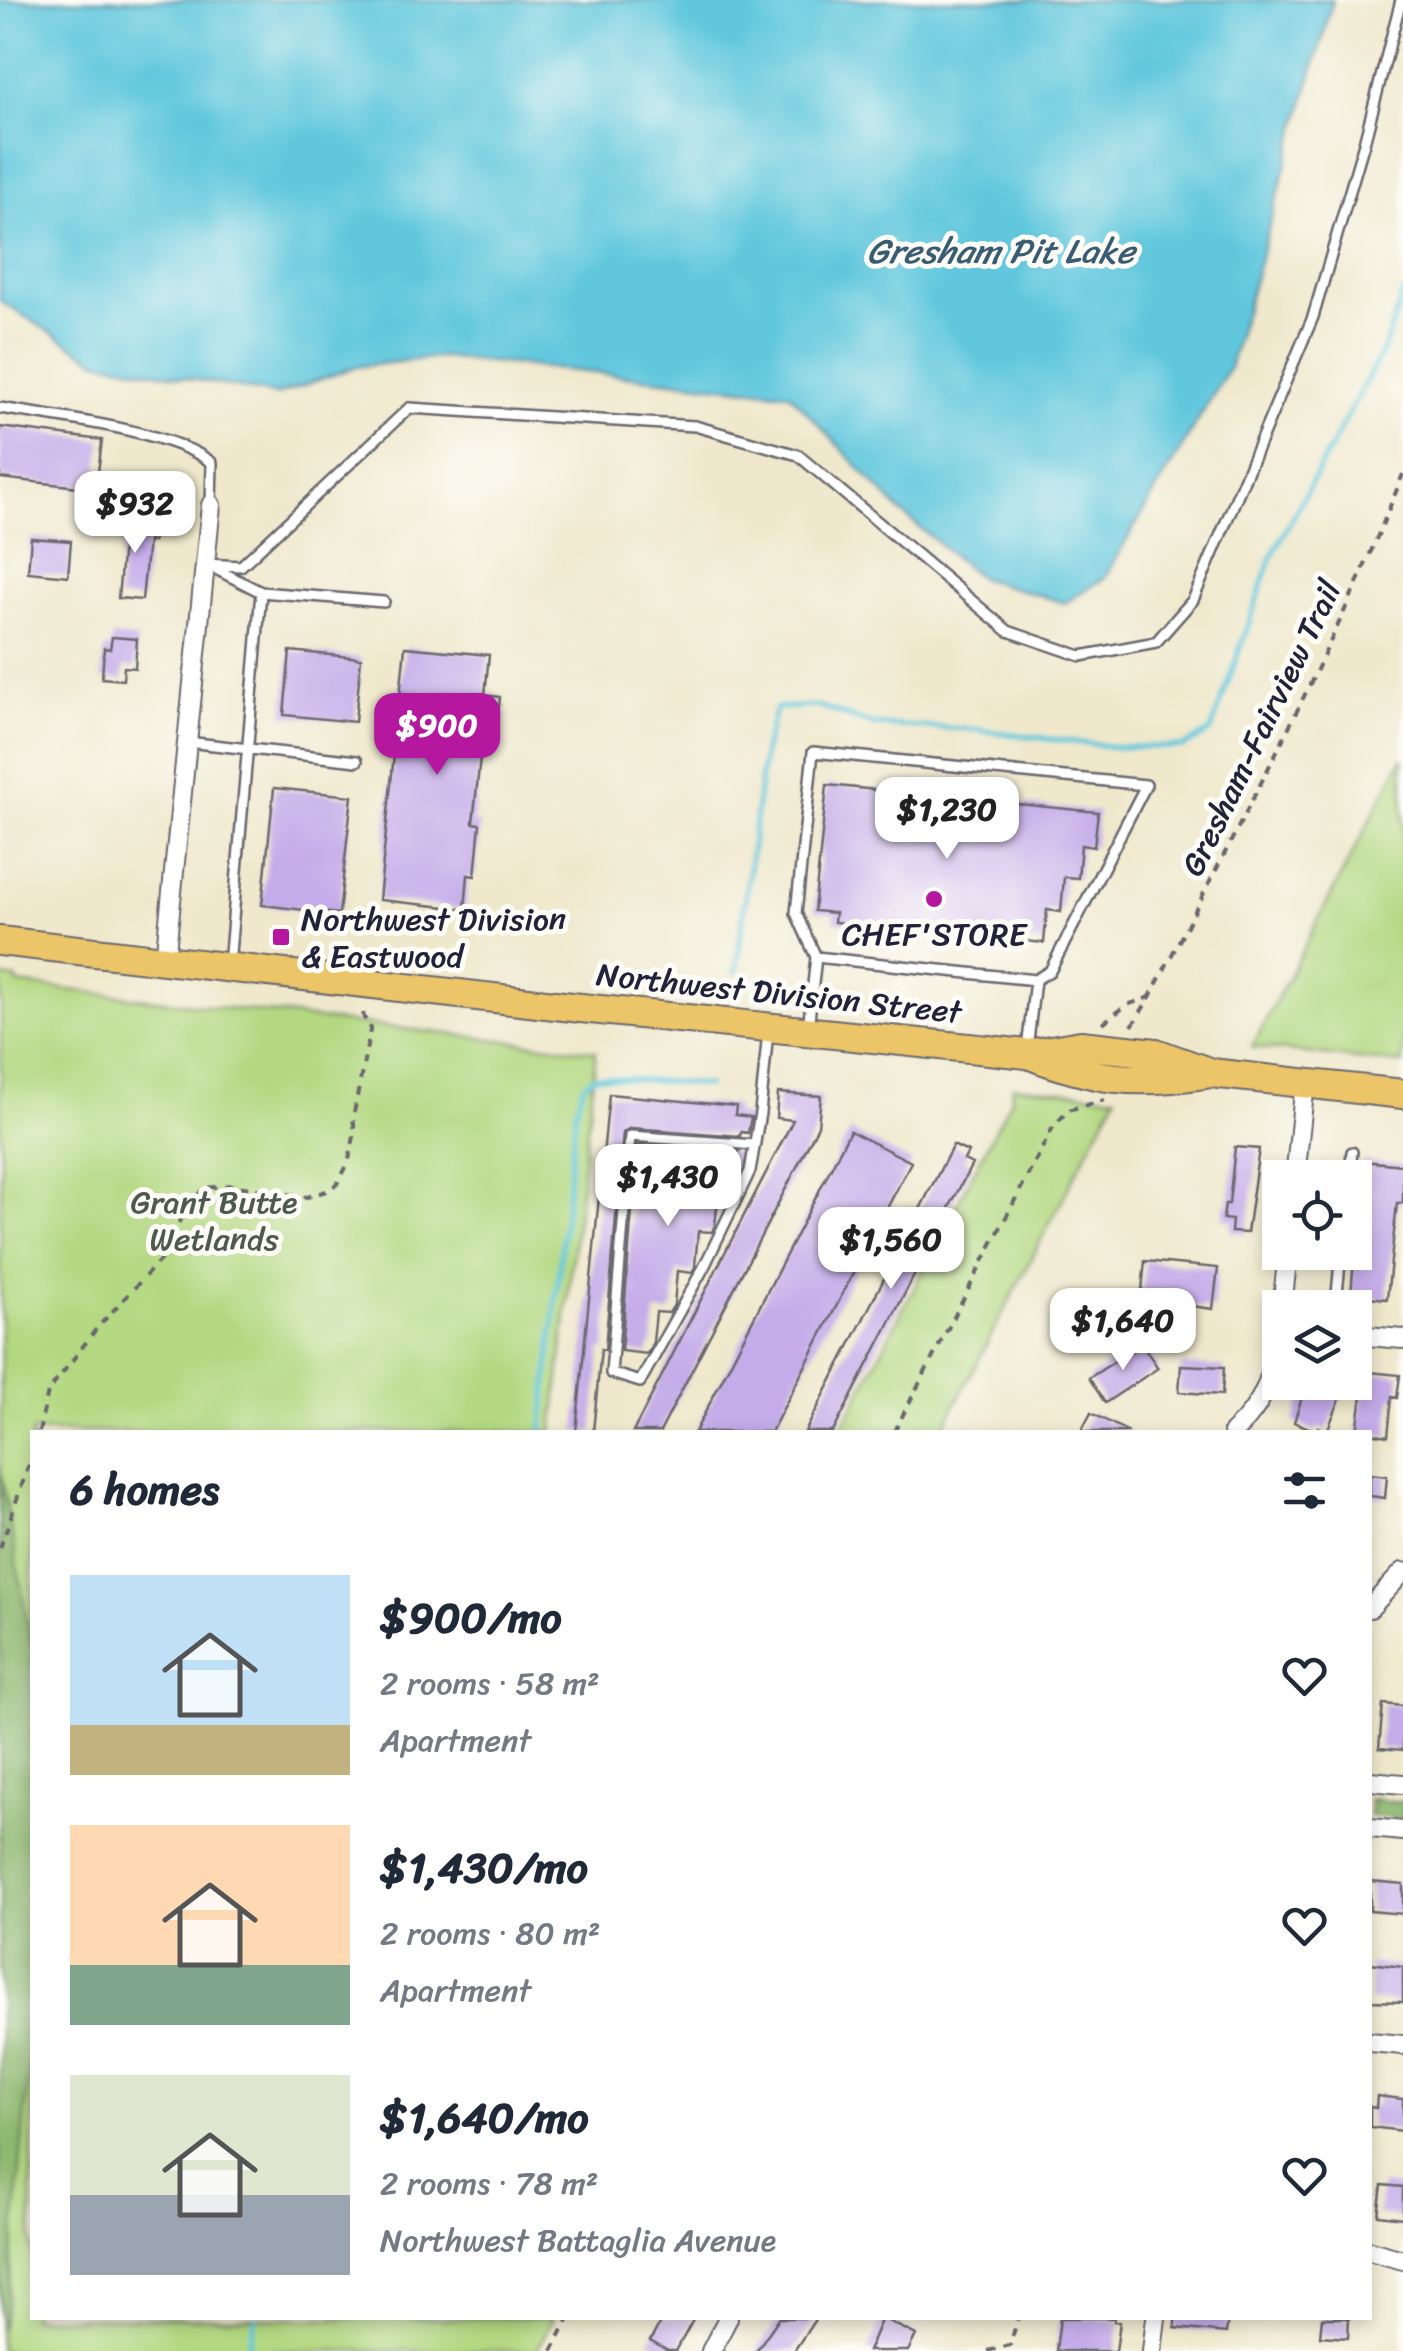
<!DOCTYPE html>
<html lang="en">
<head>
<meta charset="utf-8">
<style>
  :root { --surface:#fff; --page:#f2f2f3; --text:#1f2937; --muted:#747a83; --accent:#b5179e }
  body { margin:0; font-family:Sriracha,sans-serif; background:var(--page); color:var(--text); height:100vh; display:flex; flex-direction:column; font-size:38px; white-space:nowrap }
  * { box-sizing:border-box; margin:0 }
  p { font-size:32px; color:var(--muted) }
  .icon { flex:none; width:55px; height:55px; fill:none; stroke:currentColor; stroke-width:2; stroke-linecap:round; stroke-linejoin:round }
  .map { position:relative; flex:1; overflow:hidden }
  .details { position:absolute; left:30px; top:1430px; width:1342px; height:890px; display:flex; flex-direction:column; background:var(--surface); border-radius:0px; box-shadow:0 5px 15px #0003 }
  .details>* { flex:none }
  .tools { position:absolute; left:1262px; top:1160px; display:grid; gap:20px }
  .tools a { display:grid; place-items:center; width:110px; height:110px; border-radius:0px; background:var(--surface); box-shadow:0 5px 15px #0003; font-size:50px }
  .price { position:absolute; translate:-50% -85px; padding:0 22px; border-radius:20px; background:#fff; color:#222; font-size:32px; line-height:65px; filter:drop-shadow(0 2px 5px #0008) }
  .price::after { content:''; position:absolute; left:50%; top:60px; width:30px; height:22px; margin-left:-15px; background:inherit; clip-path:polygon(0 0,100% 0,50% 100%) }
  .price.on { background:var(--accent); color:#fff }
  ul { padding:0; list-style:none }
  li { display:flex; align-items:center; gap:30px; height:250px; padding:0 40px }
  li span { display:grid; place-items:center; flex:none; width:280px; height:200px; border-radius:0px; color:#555 }
  li>.icon { margin-inline-start:auto }
  span .icon { width:120px; height:120px; fill:#fffc; stroke-width:1 }
  li b { font-size:42px }
  h2 { display:flex; justify-content:space-between; align-items:center; height:120px; padding:0 40px; font-size:42px }
  .map>svg:first-child { display:block }
  .green { fill:#b3d881; stroke:#6a7d5e; stroke-width:2.5 }
  .forest { fill:#8eb86f; stroke:#586d55; stroke-width:2.5 }
  .water { fill:#60c7dd; stroke:#41748c; stroke-width:2.5 }
  .lines { fill:none; stroke-linecap:round; stroke-linejoin:round }
  .stream { stroke:#60c7dd; stroke-width:5 }
  .building { fill:#c4abe9 }
  .service-casing { stroke:#6a676e; stroke-width:14 }
  .minor-casing { stroke:#6a676e; stroke-width:22 }
  .primary-casing { stroke:#6a676e; stroke-width:32 }
  .path { stroke:#6a676e; stroke-width:4; stroke-dasharray:8 8; stroke-linecap:butt }
  .service { stroke:#fff; stroke-width:9 }
  .minor { stroke:#fff; stroke-width:18 }
  .primary { stroke:#edc569; stroke-width:28 }
  .poi-dot { fill:#b5179e; stroke:#fdfcf7; stroke-width:4 }
  .labels { text-anchor:middle; stroke-width:10; stroke-linejoin:round; paint-order:stroke }
  .street-label { font-size:32px; fill:#22223b; stroke:#fdfcf7 }
  .poi-label { font-size:32px; fill:#22223b; stroke:#fdfcf7; text-anchor:start }
  .park-label { font-size:32px; fill:#4e5950; stroke:#fdfcf7 }
  .water-label { font-size:35px; font-style:italic; fill:#385c74; stroke:#fdfcf7 }
</style>
</head>
<body>
<div class="map">
<svg width="1403" height="2351" viewBox="0 0 1403 2351">
  <rect width="100%" height="100%" fill="#fdfcf7"/>
  <filter id="ink" filterUnits="userSpaceOnUse"><feTurbulence type="fractalNoise" baseFrequency=".01" numOctaves="2"/><feDisplacementMap in="SourceGraphic" scale="20" xChannelSelector="R" yChannelSelector="G"/><feConvolveMatrix kernelMatrix="1 2 1 2 8 2 1 2 1" color-interpolation-filters="sRGB"/></filter>
  <filter id="wash" filterUnits="userSpaceOnUse"><feTurbulence type="fractalNoise" baseFrequency=".0048" numOctaves="4" result="noise"/><feDisplacementMap in="SourceGraphic" scale="40" xChannelSelector="R" yChannelSelector="G"/><feGaussianBlur stdDeviation="2.25" result="paint"/><feColorMatrix in="noise" values="0 0 0 0 0 0 0 0 0 0 0 0 0 0 0 0 0 1.4 0 .05"/><feComposite in="paint" operator="in"/></filter>
  <g filter="url(#wash)">
    <rect width="100%" height="100%" fill="#efe8cc"/>
    <path class="green" d="M 1403,757 L 1403,1064 L 1252,1047 Z
      M 1,977 L 17,979 L 17,984 L 596,1051 L 553,1432 L 32,1432 L 32,2318 L 553,2318 L 537,2351 L 0,2351 Z
      M 1013,1086 L 1116,1096 L 941,1432 L 840,1432 L 1010,1101 Z"/>
    <path class="forest" d="M 0,1467 L 32,1649 L 32,2032 L 8,2302 L 0,2331 Z
      M 1370,1799 L 1403,1802 L 1403,1819 L 1370,1816 Z"/>
    <path class="water" d="M 0,0 L 1333,0 L 1229,368 L 1104,578 L 1065,603 L 980,578 L 901,512 L 789,393 L 441,357 L 355,367 L 277,395 L 97,361 L 0,301 Z"/>
    <g class="lines">
      <path class="stream" d="M 736,972 L 764,750 L 776,708 L 818,706 L 874,725 L 971,729 L 1115,747 L 1183,747 L 1211,731 L 1273,554 L 1385,346 L 1403,293
        M 542,1432 L 576,1109 L 583,1086 L 594,1076 L 708,1085
        M 247,2351 L 256,2318"/>
    </g>
    <g id="blocks">
      <path class="building" d="M 0,427 L 102,440 L 96,489 L 0,478 Z
        M 126,513 L 147,515 L 146,524 L 155,525 L 153,542 L 148,541 L 142,600 L 118,598 Z
        M 31,538 L 71,541 L 68,576 L 28,572 Z
        M 112,637 L 137,639 L 135,668 L 124,667 L 123,680 L 102,678 L 104,648 L 110,649 Z
        M 405,647 L 489,655 L 485,695 L 500,697 L 495,741 L 482,739 L 473,823 L 480,824 L 475,876 L 468,875 L 465,909 L 379,900 Z
        M 290,651 L 361,658 L 355,722 L 284,715 Z
        M 827,785 L 1098,812 L 1094,847 L 1081,845 L 1078,878 L 1064,877 L 1061,912 L 1047,910 L 1044,943 L 834,922 L 835,913 L 814,911 Z
        M 274,788 L 352,796 L 339,914 L 262,905 Z
        M 778,1093 L 821,1096 L 818,1126 L 660,1432 L 633,1432 L 793,1120 L 776,1118 Z
        M 609,1094 L 736,1106 L 735,1115 L 751,1117 L 748,1133 L 741,1132 L 740,1136 L 631,1128 L 623,1132 L 605,1350 L 601,1349 L 593,1432 L 576,1432 Z
        M 850,1131 L 911,1162 L 771,1432 L 695,1432 Z
        M 637,1145 L 739,1152 L 736,1181 L 731,1191 L 719,1190 L 715,1225 L 712,1232 L 698,1231 L 695,1267 L 692,1273 L 677,1271 L 674,1305 L 669,1313 L 656,1312 L 653,1342 L 647,1354 L 621,1351 Z
        M 953,1145 L 968,1152 L 964,1160 L 972,1164 L 960,1187 L 833,1432 L 805,1432 Z
        M 1235,1147 L 1259,1149 L 1247,1233 L 1231,1232 L 1232,1220 L 1223,1219 L 1225,1204 L 1229,1204 Z
        M 1362,1161 L 1403,1165 L 1403,1203 L 1397,1203 L 1387,1299 L 1351,1295 Z
        M 1145,1261 L 1218,1268 L 1213,1309 L 1141,1299 Z
        M 1142,1344 L 1158,1368 L 1105,1403 L 1089,1378 Z
        M 1181,1365 L 1224,1367 L 1222,1395 L 1179,1392 Z
        M 1369,1372 L 1400,1375 L 1397,1398 L 1392,1397 L 1388,1436 L 1357,1431 L 1364,1382 L 1368,1382 Z
        M 1307,1382 L 1347,1382 L 1327,1431 L 1318,1427 L 1316,1431 L 1294,1422 Z
        M 1091,1413 L 1129,1432 L 1081,1432 Z
        M 1370,1474 L 1387,1476 L 1385,1498 L 1370,1496 Z
        M 1383,1704 L 1403,1706 L 1403,1750 L 1379,1748 Z
        M 1370,1881 L 1403,1884 L 1403,1914 L 1370,1911 Z
        M 1370,1963 L 1403,1967 L 1403,2002 L 1370,2001 Z
        M 1377,2096 L 1403,2099 L 1403,2131 L 1370,2127 L 1370,2107 L 1376,2108 Z
        M 1382,2185 L 1403,2187 L 1403,2218 L 1378,2215 Z
        M 663,2318 L 694,2318 L 676,2351 L 668,2351 L 650,2341 Z
        M 779,2318 L 816,2318 L 794,2351 L 756,2351 Z
        M 882,2318 L 916,2335 L 908,2351 L 868,2351 Z
        M 1060,2318 L 1115,2318 L 1114,2321 L 1120,2322 L 1116,2351 L 1056,2351 Z
        M 1175,2318 L 1228,2318 L 1226,2333 L 1175,2328 Z
        M 1322,2318 L 1349,2318 L 1348,2338 L 1320,2336 Z"/>
    </g>
  </g>
  <g filter="url(#ink)">
    <use href="#blocks" fill-opacity="0" stroke="#6a676e" stroke-width="2.5"/>
    <g class="lines">
      <g class="service-casing">
        <path id="service" d="M 0,408 C 54,417 172,430 212,463 L 211,505
          M 205,564 L 241,566 L 409,408 L 695,426 L 798,455 L 1008,631 L 1081,656 L 1156,642 L 1193,600 L 1313,317 L 1364,143 L 1401,0
          M 212,567 L 261,592 L 229,965
          M 261,592 L 384,602
          M 187,742 L 357,761
          M 816,957 L 1035,980
          M 808,1029 L 816,957 L 796,913 L 813,752 L 1146,785 L 1050,971 L 1035,980 L 1027,1050
          M 755,1145 L 630,1136 L 611,1373 L 640,1382 L 704,1267 L 750,1171 L 760,1113 L 768,1031
          M 1349,1178 L 1352,1152
          M 1337,1294 L 1341,1252"/>
      </g>
      <g class="minor-casing">
        <path id="minor" d="M 165,961 L 211,505
          M 1295,1178 L 1305,1083
          M 1282,1308 L 1288,1252
          M 1355,1335 L 1403,1339
          M 1233,1432 C 1265,1405 1274,1372 1280,1332
          M 1370,1608 L 1403,1572
          M 1370,1781 L 1403,1784
          M 1370,1828 L 1403,1831
          M 1370,2042 L 1403,2045
          M 1370,2251 L 1403,2260
          M 711,2351 L 728,2318
          M 1152,2351 L 1156,2318"/>
      </g>
      <g class="primary-casing">
        <path id="primary" d="M 0,941 L 581,1008 L 1027,1054 L 1081,1045 L 1156,1053 L 1211,1073 L 1403,1094
          M 1028,1054 C 1094,1080 1134,1085 1205,1074"/>
      </g>
      <path class="path" d="M 1103,1023 L 1127,1005 L 1150,997
        M 1132,1026 L 1150,997 C 1239,825 1332,654 1403,474
        M 39,1432 L 48,1392 L 97,1328 L 163,1257 L 186,1207 L 205,1188 L 231,1185 L 307,1197 L 326,1191 L 337,1184 L 348,1164 L 355,1132 L 353,1118 L 371,1025 L 364,1018 L 362,1005
        M 894,1432 L 1052,1129 L 1068,1110 L 1105,1100
        M 0,1548 L 32,1456
        M 552,2351 L 569,2318
        M 988,2351 L 1010,2345 L 1018,2318"/>
      <use href="#service" class="service"/>
      <use href="#minor" class="minor"/>
      <use href="#primary" class="primary"/>
    </g>
  </g>
  <g class="poi-dot">
    <circle cx="934" cy="899" r="10"/>
    <rect x="271" y="927" width="20" height="20" rx="5"/>
  </g>
  <g class="labels">
    <g class="street-label">
      <text transform="translate(1261 728) rotate(-64)" y="11">Gresham-Fairview Trail</text>
      <text transform="translate(779 993) rotate(6)" y="11">Northwest Division Street</text>
    </g>
    <g class="poi-label">
      <text x="301" y="930">Northwest Division<tspan x="301" dy="37">&amp; Eastwood</tspan></text>
      <text x="934" y="945" text-anchor="middle">CHEF'STORE</text>
    </g>
    <g class="park-label">
      <text x="214" y="1213">Grant Butte<tspan x="214" dy="37">Wetlands</tspan></text>
    </g>
    <g class="water-label">
      <text x="1001" y="263">Gresham Pit Lake</text>
    </g>
  </g>
</svg>
<div class="tools">
<a><svg class="icon" aria-label="locate" viewBox="0 0 24 24"><circle cx="12" cy="12" r="6"/><path d="M12 2v4M12 18v4M2 12h4M18 12h4"/></svg></a>
<a><svg class="icon" aria-label="layers" viewBox="0 0 24 24"><path d="M12 4l9 5-9 5-9-5zM3 14l9 5 9-5"/></svg></a>
</div>
<b class="price" style="left:135px;top:556px">$932</b>
<b class="price on" style="left:437px;top:778px">$900</b>
<b class="price" style="left:947px;top:862px">$1,230</b>
<b class="price" style="left:668px;top:1229px">$1,430</b>
<b class="price" style="left:891px;top:1292px">$1,560</b>
<b class="price" style="left:1123px;top:1373px">$1,640</b>
<section class="details">
<h2>6 homes<svg class="icon" aria-label="filters" viewBox="0 0 24 24"><path d="M4 7h16M4 17h16"/><circle cx="9" cy="7" r="2"/><circle cx="15" cy="17" r="2"/></svg></h2>
<ul>
<li><span style="background:linear-gradient(#bfe0f5 75%,#c2b280 0)"><svg class="icon" aria-label="home" viewBox="0 0 24 24"><path d="M3 11l9-7 9 7M6 9v11h12V9"/></svg></span><div><b>$900/mo</b><p>2 rooms · 58 m²</p><p>Apartment</p></div><svg class="icon" aria-label="heart" viewBox="0 0 24 24"><path d="M12 20l-8-8c-3-5 5-10 8-4 3-6 11-1 8 4z"/></svg></li>
<li><span style="background:linear-gradient(#ffd9b3 70%,#7fa58c 0)"><svg class="icon" aria-label="home" viewBox="0 0 24 24"><path d="M3 11l9-7 9 7M6 9v11h12V9"/></svg></span><div><b>$1,430/mo</b><p>2 rooms · 80 m²</p><p>Apartment</p></div><svg class="icon" aria-label="heart" viewBox="0 0 24 24"><path d="M12 20l-8-8c-3-5 5-10 8-4 3-6 11-1 8 4z"/></svg></li>
<li><span style="background:linear-gradient(#dfe7d0 60%,#9aa5b1 0)"><svg class="icon" aria-label="home" viewBox="0 0 24 24"><path d="M3 11l9-7 9 7M6 9v11h12V9"/></svg></span><div><b>$1,640/mo</b><p>2 rooms · 78 m²</p><p>Northwest Battaglia Avenue</p></div><svg class="icon" aria-label="heart" viewBox="0 0 24 24"><path d="M12 20l-8-8c-3-5 5-10 8-4 3-6 11-1 8 4z"/></svg></li>
</ul>
</section>
</div>
</body>
</html>
